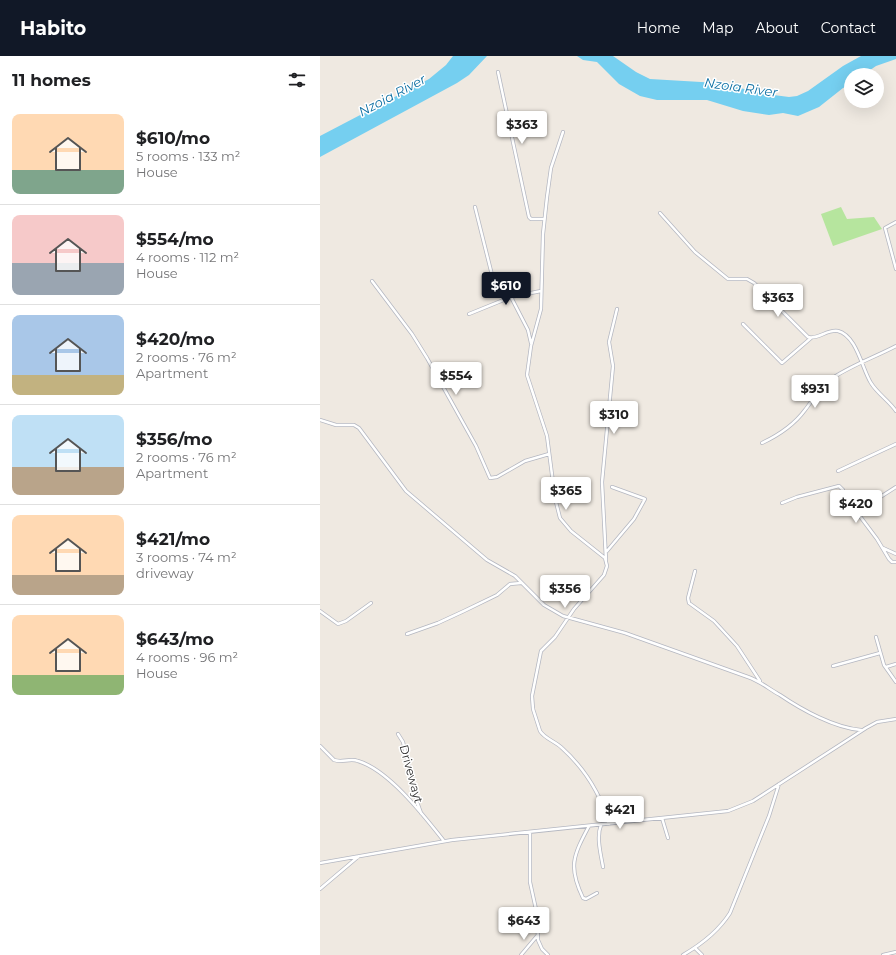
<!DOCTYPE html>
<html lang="en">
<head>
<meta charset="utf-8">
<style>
  :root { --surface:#fff; --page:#f2f2f2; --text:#202124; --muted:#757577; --line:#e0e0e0; --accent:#111827 }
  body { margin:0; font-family:Montserrat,sans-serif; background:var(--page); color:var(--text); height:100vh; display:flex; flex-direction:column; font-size:15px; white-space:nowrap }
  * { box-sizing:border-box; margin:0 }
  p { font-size:13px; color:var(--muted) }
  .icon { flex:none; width:22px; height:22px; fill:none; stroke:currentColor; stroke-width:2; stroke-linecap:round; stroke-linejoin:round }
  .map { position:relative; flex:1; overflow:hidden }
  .sheet { display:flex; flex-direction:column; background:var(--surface); width:320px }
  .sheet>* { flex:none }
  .fabs { position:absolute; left:524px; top:12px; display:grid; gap:8px }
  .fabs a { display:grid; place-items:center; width:40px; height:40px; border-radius:50%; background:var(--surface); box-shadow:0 4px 16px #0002; font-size:20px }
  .price { position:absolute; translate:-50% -34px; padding:0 9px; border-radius:4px; background:#fff; color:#222; font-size:13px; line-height:26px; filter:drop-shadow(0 1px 2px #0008) }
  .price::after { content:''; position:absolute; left:50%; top:24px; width:12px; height:9px; margin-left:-6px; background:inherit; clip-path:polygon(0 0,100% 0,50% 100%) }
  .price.current { background:var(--accent); color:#fff }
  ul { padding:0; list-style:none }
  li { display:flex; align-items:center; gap:12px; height:100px; padding:0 12px }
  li+li { border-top:1px solid var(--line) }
  li span { display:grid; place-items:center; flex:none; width:112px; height:80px; border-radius:8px; color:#555 }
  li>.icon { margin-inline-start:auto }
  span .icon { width:48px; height:48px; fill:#fffc; stroke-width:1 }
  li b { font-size:17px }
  h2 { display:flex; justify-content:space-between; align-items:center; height:48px; padding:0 12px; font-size:17px }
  header { display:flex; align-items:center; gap:24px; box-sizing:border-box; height:56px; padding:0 20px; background:var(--accent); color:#fff }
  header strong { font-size:19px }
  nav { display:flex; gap:22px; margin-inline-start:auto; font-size:14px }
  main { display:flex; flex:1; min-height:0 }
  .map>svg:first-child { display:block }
  .green { fill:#b6e59e }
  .water { fill:#75cff0 }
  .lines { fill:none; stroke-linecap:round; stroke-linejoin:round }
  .minor-casing { stroke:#b4b7c1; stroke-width:4 }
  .minor { stroke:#fff; stroke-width:2.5 }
  .labels { text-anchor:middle; stroke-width:3; stroke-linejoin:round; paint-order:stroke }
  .street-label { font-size:12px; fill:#2e2e2e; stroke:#fff }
  .water-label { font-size:13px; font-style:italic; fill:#0d6fa3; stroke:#fff }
</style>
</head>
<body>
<header>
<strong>Habito</strong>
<nav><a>Home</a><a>Map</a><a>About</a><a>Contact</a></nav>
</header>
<main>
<section class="sheet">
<h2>11 homes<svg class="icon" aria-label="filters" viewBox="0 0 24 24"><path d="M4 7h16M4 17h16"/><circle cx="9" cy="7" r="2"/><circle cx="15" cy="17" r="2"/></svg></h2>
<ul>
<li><span style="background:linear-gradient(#ffd9b3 70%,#7fa58c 0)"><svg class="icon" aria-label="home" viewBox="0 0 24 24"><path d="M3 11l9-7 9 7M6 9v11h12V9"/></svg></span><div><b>$610/mo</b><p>5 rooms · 133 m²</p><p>House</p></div></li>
<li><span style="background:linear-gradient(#f6c9c9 60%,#9aa5b1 0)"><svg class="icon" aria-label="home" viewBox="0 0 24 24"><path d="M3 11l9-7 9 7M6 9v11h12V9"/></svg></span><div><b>$554/mo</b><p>4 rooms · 112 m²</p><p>House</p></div></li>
<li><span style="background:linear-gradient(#a9c7e8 75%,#c2b280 0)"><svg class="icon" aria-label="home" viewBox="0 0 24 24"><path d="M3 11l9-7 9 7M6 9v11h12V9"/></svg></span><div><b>$420/mo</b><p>2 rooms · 76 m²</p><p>Apartment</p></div></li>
<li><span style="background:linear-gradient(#bfe0f5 65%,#b9a48a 0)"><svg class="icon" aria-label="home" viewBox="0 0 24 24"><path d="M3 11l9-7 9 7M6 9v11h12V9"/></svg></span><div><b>$356/mo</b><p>2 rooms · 76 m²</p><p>Apartment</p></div></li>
<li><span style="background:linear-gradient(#ffd9b3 75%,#b9a48a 0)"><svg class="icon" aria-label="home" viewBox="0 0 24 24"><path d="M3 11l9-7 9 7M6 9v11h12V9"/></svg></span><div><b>$421/mo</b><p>3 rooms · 74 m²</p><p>driveway</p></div></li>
<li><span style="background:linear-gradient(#ffd9b3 75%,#8fb573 0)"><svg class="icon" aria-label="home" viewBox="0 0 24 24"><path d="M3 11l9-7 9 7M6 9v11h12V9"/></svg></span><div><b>$643/mo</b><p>4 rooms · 96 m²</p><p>House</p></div></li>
</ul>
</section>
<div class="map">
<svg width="576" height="899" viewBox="0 0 576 899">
  <rect width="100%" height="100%" fill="#efe9e1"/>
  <path class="green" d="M 521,151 L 527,163 L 554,161 L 562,173 L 513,190 L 501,158 Z"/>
  <path class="water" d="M 133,0 L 167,0 L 149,19 L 137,27 L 0,101 L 0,80 L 109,23 L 126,9 Z
    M 257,0 L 293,0 L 316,16 L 330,23 L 398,27 L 446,38 L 469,41 L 477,40 L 488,35 L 523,10 L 541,0 L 576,0 L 576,3 L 556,10 L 543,19 L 531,19 L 531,29 L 523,32 L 499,51 L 478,60 L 463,57 L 449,59 L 423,55 L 387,44 L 337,44 L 320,40 L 299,28 L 277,6 L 263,4 Z"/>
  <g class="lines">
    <g class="minor-casing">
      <path id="minor" d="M 178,16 L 209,161 L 211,163 L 224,163
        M 243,76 L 231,112 L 227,141 L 223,178 L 221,253 L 211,290 L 207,319 L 227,380 L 235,442 L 240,462 L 251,475 L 285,502 L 287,510 L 284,519 L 254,553 L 235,581 L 221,595 L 212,640 L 213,653 L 220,675 C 225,683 235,685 242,692 C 264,712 281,739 289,768
        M 155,151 L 172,219 L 191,241 L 208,274 L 211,287
        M 340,157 L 375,196 L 408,223 L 427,223 L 434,227 L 488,281 C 498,284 507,273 518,275 C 537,280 542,313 551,327 C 557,337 569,345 576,355
        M 576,166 L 565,172 L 576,213
        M 52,225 L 92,278 L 107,302 L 156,390 L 170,422 L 177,421 L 205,405 L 229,398
        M 149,258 L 191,241 L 221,235
        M 423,268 L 462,307 L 491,282
        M 0,364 L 16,369 L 34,369 L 39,372 L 86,435 L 167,504 L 195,520 L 224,549 L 243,560 L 305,577 L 428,621 C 440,625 449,633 460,639 C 482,654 515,672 541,674
        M 442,387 C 459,379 474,369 485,354 C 493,344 498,333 508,325 C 529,310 553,302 576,290
        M 518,415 L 576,388
        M 576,431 L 551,447 L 539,459 L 557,483 L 569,503 L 572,506 L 576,506
        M 462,447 L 477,441 L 519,430 L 523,434 L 533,458 L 539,460
        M 563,492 L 576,498
        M 287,495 L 314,463 L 325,443 L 292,431
        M 286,504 L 282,426 L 293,310 L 289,286 L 297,253
        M 375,515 L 368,542 L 369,547 L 394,565 L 417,590 L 440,625
        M 0,555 L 18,568 L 26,565 L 51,547
        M 87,578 L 118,567 L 144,555 L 177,539 L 190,528 L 201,527
        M 556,581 L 564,609 L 576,626
        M 513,610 L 560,597
        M 566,611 L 576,608
        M 78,678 L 83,686 L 97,746 L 101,757
        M 0,690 L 14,704 C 22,707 30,702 38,705 C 69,714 105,761 124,785
        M 342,762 L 348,782
        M 281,769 C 276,781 281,799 283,811
        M 269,770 C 253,800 248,811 263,842 L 266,843 L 277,837
        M 210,776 L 210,826 L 217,858 L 218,884 L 222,893 L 228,899
        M 0,807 L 132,784 L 408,755 L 433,745 L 546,672 L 557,666 L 576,663
        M 0,833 L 39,800
        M 375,892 L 382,899
        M 201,899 L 217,880
        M 363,899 C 382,888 398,876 410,857 L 449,760 L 459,728
        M 563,899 L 576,896"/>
    </g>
    <use href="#minor" class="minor"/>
  </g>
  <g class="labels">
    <g class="street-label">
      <text transform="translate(91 718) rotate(75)" y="4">Drivewayt</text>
    </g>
    <g class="water-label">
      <text transform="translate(421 31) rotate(8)" y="5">Nzoia River</text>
      <text transform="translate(72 39) rotate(-28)" y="5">Nzoia River</text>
    </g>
  </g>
</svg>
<div class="fabs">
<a><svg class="icon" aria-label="layers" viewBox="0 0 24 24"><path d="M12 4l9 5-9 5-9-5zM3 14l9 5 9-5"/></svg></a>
</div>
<b class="price" style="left:202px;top:89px">$363</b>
<b class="price current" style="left:186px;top:250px">$610</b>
<b class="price" style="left:458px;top:262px">$363</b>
<b class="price" style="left:136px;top:340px">$554</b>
<b class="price" style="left:495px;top:353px">$931</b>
<b class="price" style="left:294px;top:379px">$310</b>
<b class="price" style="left:246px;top:455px">$365</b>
<b class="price" style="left:536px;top:468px">$420</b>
<b class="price" style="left:245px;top:553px">$356</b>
<b class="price" style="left:300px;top:774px">$421</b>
<b class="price" style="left:204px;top:885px">$643</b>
</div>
</main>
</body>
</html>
